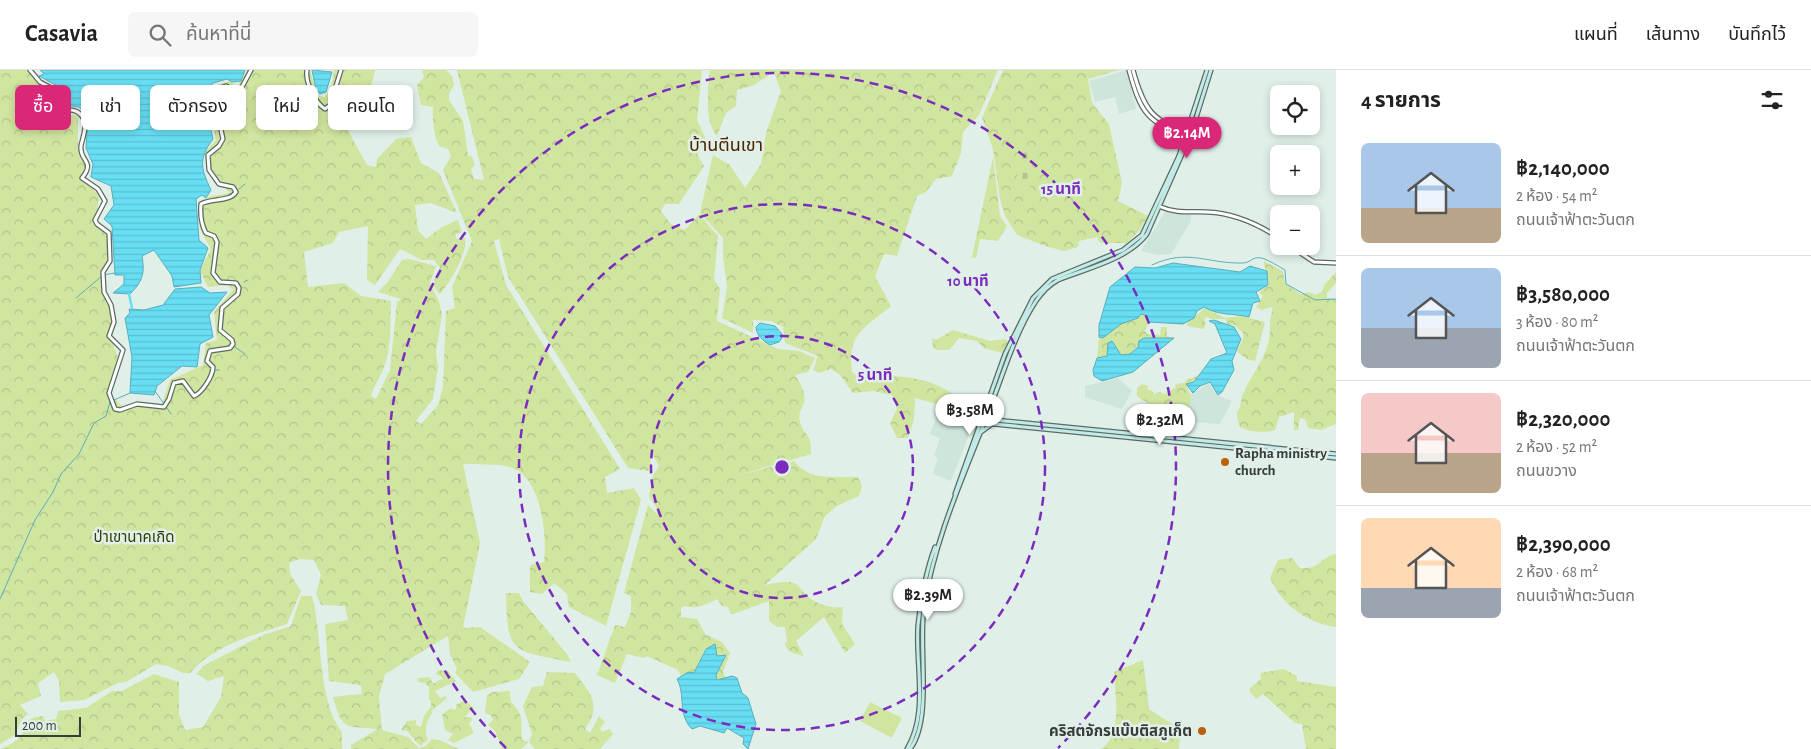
<!DOCTYPE html>
<html lang="th">
<head>
<meta charset="utf-8">
<style>
  :root { --surface:#fff; --page:#f6f6f6; --text:#222; --muted:#767676; --line:#e0e0e0; --accent:#db2777 }
  body { margin:0; font-family:"Alegreya Sans","Noto Sans Thai",sans-serif; background:var(--page); color:var(--text); height:100vh; display:flex; flex-direction:column; font-size:19px; white-space:nowrap }
  * { box-sizing:border-box; margin:0 }
  p { font-size:16px; color:var(--muted) }
  .icon { flex:none; width:28px; height:28px; fill:none; stroke:currentColor; stroke-width:2; stroke-linecap:round; stroke-linejoin:round }
  .map { position:relative; flex:1; overflow:hidden }
  .sheet { display:flex; flex-direction:column; background:var(--surface); width:475px }
  .sheet>* { flex:none }
  .top-card { position:absolute; left:15px; top:15px; width:475px; height:45px; display:flex; gap:10px }
  .fabs { position:absolute; left:1270px; top:15px; display:grid; gap:10px }
  .fabs a { display:grid; place-items:center; width:50px; height:50px; border-radius:8px; background:var(--surface); box-shadow:0 2px 8px #0003; font-size:25px }
  .scale { position:absolute; left:15px; bottom:12px; width:66px; box-sizing:border-box; padding-left:5px; border:2px solid #373d3a; border-top:0; font-size:14px; line-height:18px; white-space:nowrap; color:#373d3a; -webkit-text-stroke:4px #e0f0e8; paint-order:stroke }
  .price { position:absolute; translate:-50% -42px; padding:0 11px; border-radius:18px; background:#fff; color:#222; font-size:16px; line-height:32px; filter:drop-shadow(0 1px 2px #0008) }
  .price::after { content:''; position:absolute; left:50%; top:30px; width:15px; height:11px; margin-left:-8px; background:inherit; clip-path:polygon(0 0,100% 0,50% 100%) }
  .price.current { background:var(--accent); color:#fff }
  ul { padding:0; list-style:none }
  li { display:flex; align-items:center; gap:15px; height:125px; padding:0 25px }
  li+li { border-top:1px solid var(--line) }
  li span { display:grid; place-items:center; flex:none; width:140px; height:100px; border-radius:8px; color:#555 }
  li>.icon { margin-inline-start:auto }
  span .icon { width:60px; height:60px; fill:#fffc; stroke-width:1 }
  li b { font-size:21px }
  h2 { display:flex; justify-content:space-between; align-items:center; height:60px; padding:0 25px; font-size:21px }
  .tag { padding:0 18px; border-radius:8px; background:var(--surface); box-shadow:0 2px 8px #0003; font-size:18px; line-height:45px }
  .tag.current { background:var(--accent); color:#fff }
  header { display:flex; align-items:center; gap:30px; box-sizing:border-box; height:70px; padding:0 25px; background:var(--surface); border-bottom:1px solid var(--line) }
  header strong { font-size:24px }
  nav { display:flex; gap:28px; margin-inline-start:auto; font-size:18px }
  .search { width:350px; height:45px; background:var(--page); display:flex; align-items:center; gap:12px; box-sizing:border-box; padding:0 18px; border-radius:8px; color:var(--muted); font-size:19px }
  main { display:flex; flex:1; min-height:0 }
  .map>svg:first-child { display:block }
  .built { fill:#cde5da }
  .green { fill:#d0e59f }
  .forest { fill:url(#forest-crowns) }
  .cemetery { fill:url(#cemetery-stones) }
  .water { fill:url(#water-rules); stroke:#59aebc }
  .lines { fill:none; stroke-linecap:round; stroke-linejoin:round }
  .stream { stroke:#59aebc; stroke-width:1 }
  .canal { stroke:#67def3; stroke-width:2.5 }
  .tertiary-casing { stroke:#5c6a63; stroke-width:5.5 }
  .secondary-casing { stroke:#5c6a63; stroke-width:5.5 }
  .tertiary { stroke:#fff; stroke-width:3 }
  .secondary { stroke:#c2ebe8; stroke-width:3 }
  .ring { fill:none; stroke:#7b2cbf; stroke-width:2.5; stroke-dasharray:9 6 }
  .poi-dot { fill:#bc6108; stroke:#e0f0e8; stroke-width:2 }
  .labels { text-anchor:middle; stroke-width:5; stroke-linejoin:round; paint-order:stroke }
  .poi-label { font-size:15px; font-weight:bold; fill:#373d3a; stroke:#e0f0e8; text-anchor:start }
  .park-label { font-size:15px; fill:#313e00; stroke:#e0f0e8 }
  .quarter-label { font-size:18px; fill:#4e2300; stroke:#e0f0e8 }
  .centre { fill:#7b2cbf; stroke:#e0f0e8; stroke-width:2.5 }
  .ring-label { font-size:15px; text-anchor:middle; font-weight:bold; fill:#7b2cbf; stroke:#e0f0e8; stroke-width:5; stroke-linejoin:round; paint-order:stroke }
</style>
</head>
<body>
<header>
<strong>Casavia</strong>
<div class="search"><svg class="icon" aria-label="search" viewBox="0 0 24 24"><circle cx="10" cy="10" r="6"/><path d="M15 15l6 6"/></svg>ค้นหาที่นี่</div>
<nav><a>แผนที่</a><a>เส้นทาง</a><a>บันทึกไว้</a></nav>
</header>
<main>
<div class="map">
<svg width="1336" height="679" viewBox="0 0 1336 679">
  <defs>
    <pattern id="forest-crowns" width="20" height="18" patternUnits="userSpaceOnUse" patternTransform="scale(1.25)"><rect width="20" height="18" fill="#d0e59f"/><path d="M2 6a3 3 0 1 1 6 0M12 15a3 3 0 1 1 6 0" fill="none" stroke="#b3c58a"/></pattern>
    <pattern id="cemetery-stones" width="16" height="16" patternUnits="userSpaceOnUse" patternTransform="scale(1.25)"><rect width="16" height="16" fill="#d0e59f"/><path d="M2 7V4a2 2 0 0 1 4 0v3zM10 15v-3a2 2 0 0 1 4 0v3z" fill="#b3c58a"/></pattern>
    <pattern id="water-rules" width="6" height="5" patternUnits="userSpaceOnUse" patternTransform="scale(1.25)"><rect width="6" height="5" fill="#67def3"/><path d="M0 2.5h6" fill="none" stroke="#5abfd1"/></pattern>
  </defs>
  <rect width="100%" height="100%" fill="#e0f0e8"/>
  <path class="built" d="M 1127,0 L 1136,39 L 1119,44 L 1115,27 L 1095,32 L 1089,11 Z
    M 1166,140 L 1174,143 L 1191,143 L 1191,151 L 1171,184 L 1158,185 L 1141,181 Z
    M 1118,308 L 1132,321 L 1122,339 L 1085,327 L 1085,316 Z
    M 1209,313 L 1218,326 L 1232,331 L 1220,354 L 1193,352 L 1187,346 L 1191,324 Z
    M 940,337 L 975,350 L 951,411 L 933,404 L 938,388 L 934,386 L 940,368 L 930,364 Z"/>
  <path class="green" d="M 870,632 L 902,648 L 892,668 L 860,651 Z"/>
  <path class="forest" d="M 0,0 L 32,0 L 52,34 L 64,45 L 78,45 L 78,79 L 85,94 L 85,110 L 99,126 L 96,154 L 108,164 L 110,191 L 103,205 L 104,222 L 111,236 L 114,252 L 108,262 L 118,287 L 107,323 L 125,338 L 134,335 L 161,337 L 170,310 L 203,295 L 206,273 L 217,270 L 214,242 L 233,220 L 228,215 L 208,217 L 200,201 L 211,179 L 200,159 L 198,132 L 211,126 L 230,123 L 207,101 L 205,82 L 216,70 L 206,27 L 215,16 L 230,11 L 237,17 L 247,0 L 310,0 L 317,25 L 325,27 L 332,14 L 334,0 L 375,0 C 370,24 366,30 344,40 L 341,48 L 367,95 L 376,97 L 377,89 L 396,69 L 411,67 L 421,93 L 439,103 L 457,143 L 431,133 L 415,135 L 418,160 L 426,169 L 442,157 L 458,150 L 462,162 L 456,164 L 456,169 L 465,168 C 468,184 450,212 440,224 C 429,214 435,209 440,198 L 434,190 L 422,190 L 400,179 L 375,215 L 367,210 L 368,156 L 339,162 L 333,173 L 304,182 L 308,217 L 344,213 L 361,226 L 391,231 C 390,252 392,277 384,297 C 380,308 374,315 371,326 L 376,329 L 390,300 L 397,232 L 401,229 L 378,222 L 387,213 L 402,190 L 409,189 L 436,196 L 430,213 L 439,232 L 442,244 L 436,282 L 438,298 L 433,329 L 416,351 L 421,354 L 438,335 L 443,317 L 446,241 L 455,238 L 452,217 L 472,171 L 443,100 L 451,86 L 448,79 L 439,76 C 434,65 432,51 433,37 L 421,35 L 417,15 L 424,7 L 422,0 L 446,0 L 452,6 L 454,15 L 449,24 L 449,30 L 463,51 L 468,85 L 472,87 L 475,95 L 471,99 L 474,109 L 484,110 L 457,0 L 702,0 L 697,50 L 710,78 L 702,78 L 697,84 L 704,96 L 679,134 L 665,134 L 661,141 L 671,154 L 685,160 L 699,144 L 718,166 L 714,209 L 720,219 L 717,251 L 778,279 L 799,281 L 815,288 L 808,302 L 795,305 C 817,338 793,334 801,355 C 802,360 807,364 809,368 C 811,373 811,379 811,384 L 732,407 L 794,391 C 811,412 834,406 858,407 L 862,417 L 859,426 L 837,436 L 825,446 L 816,469 L 765,515 C 774,514 786,509 796,514 C 800,517 803,522 807,526 C 817,534 830,539 843,537 L 842,554 L 855,574 L 845,583 L 824,547 L 796,571 L 804,586 C 796,584 788,583 785,574 L 787,571 L 785,557 L 777,557 L 769,551 L 769,531 L 733,544 L 730,543 L 728,537 L 722,536 L 717,529 C 707,534 696,540 685,536 L 681,538 L 681,547 L 697,549 L 705,564 L 722,572 L 730,583 L 723,602 L 726,609 L 718,610 L 716,605 L 726,585 L 716,586 L 715,575 L 705,579 L 694,603 L 688,602 L 681,606 L 678,600 L 647,586 L 644,588 L 627,584 L 615,613 L 597,605 L 615,555 L 625,557 L 631,542 L 631,526 L 624,523 L 648,435 L 657,444 L 656,437 L 649,426 L 653,405 L 659,396 L 652,383 L 649,401 L 628,398 L 508,207 L 499,169 L 494,171 L 506,215 L 620,399 L 605,407 L 607,423 L 634,418 L 641,430 L 606,556 L 569,537 L 567,524 L 554,513 L 542,524 L 530,522 L 530,495 L 544,492 C 547,465 542,410 513,398 C 501,393 476,395 463,394 L 480,473 L 463,558 L 480,557 L 530,592 L 519,609 L 473,622 L 455,603 L 457,599 L 450,584 L 448,566 L 385,604 L 379,627 L 382,660 L 408,667 L 419,678 L 426,676 L 432,669 L 439,670 L 459,679 L 351,679 L 351,675 L 378,659 C 345,656 343,662 333,627 L 362,624 L 361,615 L 329,611 L 325,554 L 348,550 L 345,536 L 321,535 L 316,524 L 321,505 L 314,490 L 299,489 L 289,493 L 290,504 L 301,521 L 287,554 C 253,565 215,575 190,603 L 183,603 L 168,596 L 156,594 L 126,612 L 118,613 L 84,630 L 60,632 L 59,611 L 54,602 L 38,613 L 41,626 L 20,635 L 28,644 L 22,649 L 15,665 L 0,674 Z
    M 710,0 L 998,0 L 979,45 L 963,62 L 961,83 L 952,106 L 936,109 L 926,122 L 917,126 L 897,186 L 884,184 L 875,206 L 891,236 C 864,259 847,263 852,302 L 859,308 C 892,304 924,305 953,324 L 940,335 L 915,328 L 914,349 L 908,368 L 897,368 L 890,353 L 897,339 L 892,325 L 873,321 L 853,323 L 840,305 L 831,299 L 819,303 L 813,300 L 818,286 L 785,273 L 783,257 L 771,251 L 753,250 L 753,263 L 722,248 L 727,217 L 723,186 L 723,168 L 700,143 L 713,85 L 730,95 L 745,118 L 761,94 L 766,63 L 781,21 L 774,2 L 754,15 L 737,20 L 736,36 L 726,43 L 717,66 C 704,52 708,18 710,0 Z
    M 1003,0 L 1119,0 L 1088,9 L 1092,33 L 1109,54 L 1122,113 L 1118,131 L 1148,146 L 1139,161 L 1127,173 L 1100,173 L 1097,167 L 1079,171 L 1078,177 L 1064,181 L 1045,176 L 1017,165 L 1005,146 L 1000,129 L 993,79 L 982,48 Z
    M 993,87 L 1000,146 L 1007,156 L 998,171 L 980,169 L 976,188 L 972,187 Z
    M 1264,191 L 1283,201 L 1285,214 L 1301,224 L 1310,222 L 1315,225 L 1322,222 L 1325,214 L 1336,202 L 1336,213 L 1327,223 L 1327,228 L 1336,230 L 1336,354 L 1321,360 L 1308,358 L 1305,349 L 1300,348 L 1298,360 L 1294,360 L 1294,342 L 1279,347 L 1275,360 C 1268,363 1244,363 1239,355 C 1238,351 1237,346 1237,342 C 1242,336 1240,331 1243,324 C 1254,299 1272,283 1270,252 C 1270,247 1273,243 1272,237 L 1262,240 L 1256,237 L 1263,226 L 1259,222 L 1269,215 C 1269,204 1264,199 1264,191 Z
    M 1205,238 L 1225,248 L 1241,246 L 1265,252 L 1255,291 L 1249,290 L 1237,282 L 1243,269 L 1243,263 L 1234,255 L 1227,255 L 1226,249 L 1212,249 L 1206,247 L 1204,250 L 1206,253 L 1204,259 L 1187,256 L 1187,253 Z
    M 1141,244 L 1145,245 L 1149,252 L 1145,261 L 1147,264 L 1160,265 L 1161,257 L 1167,257 L 1167,266 L 1174,268 L 1144,268 L 1130,284 L 1121,285 L 1112,272 L 1108,273 L 1107,286 L 1097,288 L 1099,267 L 1104,268 L 1121,254 L 1138,248 Z
    M 953,260 L 990,271 L 1004,269 L 1009,271 L 1002,283 L 984,278 L 977,271 L 959,268 L 949,280 L 938,280 L 933,278 L 932,268 L 936,270 Z
    M 1200,304 L 1194,312 L 1186,314 L 1191,327 L 1187,345 C 1169,340 1152,338 1137,326 L 1137,318 L 1142,314 L 1148,316 L 1147,319 L 1152,321 L 1154,324 L 1159,322 L 1165,324 L 1176,317 L 1175,314 L 1184,313 L 1188,308 L 1191,309 Z
    M 1336,484 L 1336,557 L 1335,557 C 1307,553 1281,534 1270,508 L 1278,490 L 1292,488 L 1300,498 C 1320,500 1320,487 1336,484 Z
    M 506,523 L 519,523 L 523,531 L 567,584 L 571,592 C 513,580 507,586 506,523 Z
    M 301,526 L 312,526 C 323,566 317,631 342,662 L 342,679 L 0,679 C 7,676 16,672 21,666 C 30,653 23,648 43,646 L 45,651 L 56,649 L 58,641 L 86,638 L 112,621 L 122,621 L 154,604 L 179,612 L 179,645 L 185,660 L 203,657 L 221,627 L 224,606 L 208,611 L 197,604 L 203,596 L 263,565 L 291,556 Z
    M 1143,590 L 1149,639 L 1172,654 L 1180,665 L 1179,679 L 1101,679 C 1123,664 1115,626 1114,602 Z
    M 1284,599 L 1297,606 L 1297,611 L 1336,617 L 1336,679 L 1306,679 L 1302,654 L 1295,653 L 1263,624 L 1256,629 L 1250,622 L 1249,619 L 1261,609 L 1260,603 Z
    M 438,600 L 448,601 L 456,611 L 435,621 L 440,628 L 446,626 L 447,628 L 431,641 L 433,642 C 427,650 423,661 428,670 L 420,676 L 407,661 L 401,660 L 407,651 L 416,650 L 416,655 L 421,657 L 424,646 L 431,637 L 431,631 L 429,630 L 429,617 L 425,613 L 418,612 L 418,608 L 429,607 L 433,613 L 436,613 L 437,611 L 443,609 L 441,606 L 436,604 Z
    M 547,602 L 575,603 C 591,624 602,634 585,659 L 590,663 L 599,646 L 605,652 L 600,658 L 602,662 L 609,659 L 613,664 L 600,679 L 535,679 L 529,672 L 521,679 L 502,679 L 495,661 L 488,655 L 493,650 L 491,645 L 485,643 L 487,625 L 493,622 L 510,621 L 511,632 C 526,647 520,653 522,670 L 529,672 L 532,664 L 523,636 L 532,617 L 543,616 Z
    M 465,630 L 474,638 L 464,647 L 471,647 L 472,650 L 469,653 L 474,663 L 454,673 L 448,670 L 453,664 L 445,660 L 442,644 L 451,638 L 454,640 L 456,639 L 456,635 Z"/>
  <path class="cemetery" d="M 1031,76 L 1034,88 L 1030,118 L 1025,122 L 1020,122 L 1017,109 L 1021,77 Z"/>
  <path class="water" d="M 40,0 L 245,0 L 241,11 L 232,12 L 227,9 L 213,13 L 204,28 L 213,69 C 198,89 201,99 211,120 L 206,128 L 202,125 L 196,129 L 199,170 L 208,178 L 200,200 L 201,213 L 174,217 L 172,206 L 154,180 L 142,186 C 145,203 143,211 130,224 L 113,223 L 124,214 L 124,205 L 115,205 L 112,156 L 104,149 L 114,135 L 111,116 L 91,107 L 93,94 L 86,78 L 88,46 L 79,37 L 58,34 L 63,26 L 61,18 L 39,6 L 44,4 Z
    M 312,0 L 332,2 L 326,22 L 320,24 L 316,20 Z
    M 1173,193 L 1240,202 L 1250,196 L 1267,201 L 1268,215 L 1256,222 L 1260,231 L 1253,233 L 1249,247 C 1233,243 1219,246 1204,237 L 1197,241 L 1194,248 L 1183,254 L 1149,252 L 1145,245 L 1141,244 L 1138,248 L 1121,254 L 1103,268 L 1099,267 L 1099,255 L 1110,217 L 1135,197 L 1155,198 Z
    M 201,217 L 210,223 L 227,222 L 209,245 L 213,267 L 200,274 L 197,297 L 182,296 L 157,316 L 154,325 L 130,323 L 132,287 L 125,248 L 130,243 L 129,239 L 144,240 L 163,235 L 175,219 Z
    M 1214,250 L 1234,257 L 1241,269 L 1232,291 L 1234,300 L 1222,322 L 1218,325 L 1210,312 L 1200,316 L 1193,323 L 1186,314 L 1194,312 L 1211,289 L 1227,283 L 1215,254 L 1209,251 Z
    M 760,253 L 775,256 L 782,264 L 782,268 L 779,272 L 770,275 C 763,271 756,265 756,257 Z
    M 1144,268 L 1174,268 L 1133,302 L 1102,311 L 1094,306 L 1093,300 L 1097,288 L 1107,286 L 1108,273 L 1112,271 L 1121,285 L 1130,284 L 1138,277 L 1139,271 Z
    M 715,574 L 717,586 L 726,585 L 716,605 L 717,610 L 732,606 L 737,608 L 742,623 L 748,628 L 756,654 L 748,679 L 743,674 L 744,668 L 727,658 L 724,663 L 700,656 L 692,659 C 677,644 686,625 677,609 L 688,602 L 694,603 L 706,579 Z"/>
  <g class="lines">
    <path class="stream" d="M 344,0 L 345,0
      M 239,119 L 245,114
      M 1152,195 C 1188,178 1207,194 1243,193 C 1250,193 1253,186 1261,188 C 1269,190 1278,196 1285,200 L 1286,214 L 1315,230 L 1336,229
      M 244,212 L 248,210
      M 76,228 L 103,205 L 115,203
      M 235,277 L 245,284
      M 216,300 L 219,300
      M 155,321 L 171,344
      M 114,330 L 130,323
      M 0,529 L 35,450 L 53,422 L 61,404 L 79,384 L 94,353 L 106,346 L 110,332"/>
    <path class="canal" d="M 129,224 L 132,238"/>
    <g class="tertiary-casing">
      <path id="tertiary" d="M 30,0 L 40,12 L 53,19 L 53,36 C 61,42 72,37 79,43 C 90,52 83,65 81,76 C 79,91 96,91 82,108 L 98,119 L 105,131 L 95,150 L 97,154 L 109,163 L 110,191 L 103,202 L 104,222 L 111,235 L 114,252 L 109,266 L 123,280 L 109,323 L 115,339 L 120,340 L 137,334 L 164,337 L 169,329 L 174,313 L 183,311 L 194,326 C 202,323 213,306 213,297 L 207,291 L 210,281 L 230,278 L 233,274 L 232,270 L 220,260 L 222,238 L 238,224 L 239,218 L 236,213 L 220,212 L 213,203 L 217,172 L 214,166 L 206,163 C 201,154 200,145 201,134 C 211,128 230,132 236,122 L 233,117 L 219,114 L 209,100 L 208,85 L 219,76 L 223,69 L 218,46 L 211,29 C 214,22 219,18 226,16 L 235,21 L 242,17 L 251,0
        M 307,0 C 305,12 315,33 325,39 L 330,35 L 341,0
        M 1129,0 C 1141,44 1147,52 1190,68
        M 1133,0 C 1144,40 1152,51 1191,64
        M 1161,137 C 1177,144 1190,141 1207,142 C 1232,143 1258,154 1279,168
        M 1290,176 L 1314,192 L 1336,193"/>
    </g>
    <g class="secondary-casing">
      <path id="secondary" d="M 985,349 L 1336,384
        M 984,353 L 1336,388
        M 981,362 L 992,354
        M 955,424 L 1005,284 L 1033,228 L 1052,209 L 1123,180 L 1142,165 L 1179,86 L 1207,0
        M 907,679 C 929,642 915,596 918,555 C 921,529 926,501 935,477
        M 910,679 C 933,650 918,576 924,538 C 934,469 965,403 990,338 C 1004,302 1015,263 1036,231 C 1042,222 1049,215 1058,210 C 1087,198 1127,190 1147,164 L 1191,64 L 1211,0"/>
    </g>
    <use href="#tertiary" class="tertiary"/>
    <use href="#secondary" class="secondary"/>
  </g>
  <g class="ring">
    <circle cx="782" cy="397" r="131"/>
    <circle cx="782" cy="397" r="263"/>
    <path d="M506 678A394 394 0 1 1 1058 678"/>
  </g>
  <g class="poi-dot">
    <circle cx="1225" cy="392" r="5"/>
    <circle cx="1202" cy="661" r="5"/>
  </g>
  <g class="labels">
    <g class="poi-label">
      <text x="1235" y="388">Rapha ministry<tspan x="1235" dy="17">church</tspan></text>
      <text x="1192" y="666" text-anchor="end">คริสตจักรแบ๊บติสภูเก็ต</text>
    </g>
    <g class="park-label">
      <text x="134" y="472">ป่าเขานาคเกิด</text>
    </g>
    <g class="quarter-label">
      <text x="726" y="81">บ้านตีนเขา</text>
    </g>
  </g>
  <circle cx="782" cy="397" r="8" class="centre"/>
  <g class="ring-label">
    <text x="1061" y="124">15 นาที</text>
    <text x="968" y="216">10 นาที</text>
    <text x="875" y="310">5 นาที</text>
  </g>
</svg>
<div class="fabs">
<a><svg class="icon" aria-label="locate" viewBox="0 0 24 24"><circle cx="12" cy="12" r="6"/><path d="M12 2v4M12 18v4M2 12h4M18 12h4"/></svg></a>
<a>+</a>
<a>−</a>
</div>
<div class="scale">200 m</div>
<b class="price current" style="left:1187px;top:89px">฿2.14M</b>
<b class="price" style="left:970px;top:366px">฿3.58M</b>
<b class="price" style="left:1160px;top:376px">฿2.32M</b>
<b class="price" style="left:928px;top:551px">฿2.39M</b>
<div class="top-card">
<a class="tag current">ซื้อ</a>
<a class="tag">เช่า</a>
<a class="tag">ตัวกรอง</a>
<a class="tag">ใหม่</a>
<a class="tag">คอนโด</a>
</div>
</div>
<section class="sheet">
<h2>4 รายการ<svg class="icon" aria-label="filters" viewBox="0 0 24 24"><path d="M4 7h16M4 17h16"/><circle cx="9" cy="7" r="2"/><circle cx="15" cy="17" r="2"/></svg></h2>
<ul>
<li><span style="background:linear-gradient(#a9c7e8 65%,#b9a48a 0)"><svg class="icon" aria-label="home" viewBox="0 0 24 24"><path d="M3 11l9-7 9 7M6 9v11h12V9"/></svg></span><div><b>฿2,140,000</b><p>2 ห้อง · 54 m²</p><p>ถนนเจ้าฟ้าตะวันตก</p></div></li>
<li><span style="background:linear-gradient(#a9c7e8 60%,#9aa5b1 0)"><svg class="icon" aria-label="home" viewBox="0 0 24 24"><path d="M3 11l9-7 9 7M6 9v11h12V9"/></svg></span><div><b>฿3,580,000</b><p>3 ห้อง · 80 m²</p><p>ถนนเจ้าฟ้าตะวันตก</p></div></li>
<li><span style="background:linear-gradient(#f6c9c9 60%,#b9a48a 0)"><svg class="icon" aria-label="home" viewBox="0 0 24 24"><path d="M3 11l9-7 9 7M6 9v11h12V9"/></svg></span><div><b>฿2,320,000</b><p>2 ห้อง · 52 m²</p><p>ถนนขวาง</p></div></li>
<li><span style="background:linear-gradient(#ffd9b3 70%,#9aa5b1 0)"><svg class="icon" aria-label="home" viewBox="0 0 24 24"><path d="M3 11l9-7 9 7M6 9v11h12V9"/></svg></span><div><b>฿2,390,000</b><p>2 ห้อง · 68 m²</p><p>ถนนเจ้าฟ้าตะวันตก</p></div></li>
</ul>
</section>
</main>
</body>
</html>
